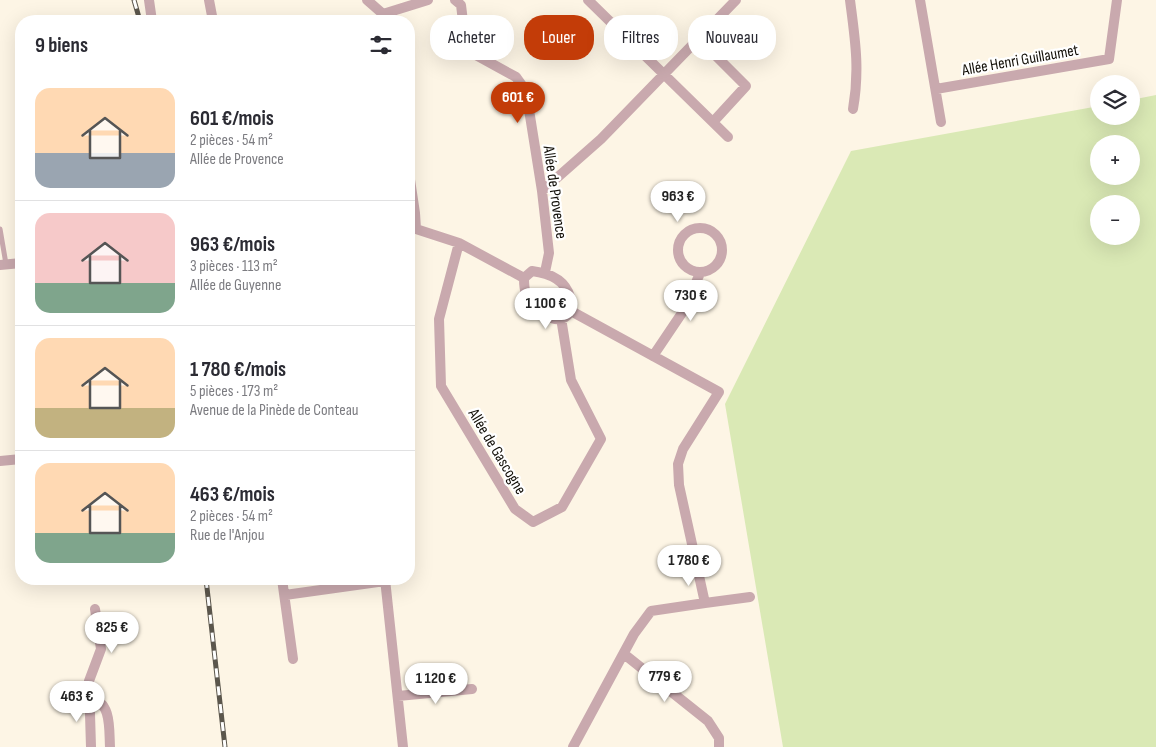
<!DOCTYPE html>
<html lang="fr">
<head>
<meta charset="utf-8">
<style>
  :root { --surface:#fff; --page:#f7f7f7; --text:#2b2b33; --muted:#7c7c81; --line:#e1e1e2; --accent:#c33c08 }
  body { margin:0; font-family:"Sofia Sans Condensed",sans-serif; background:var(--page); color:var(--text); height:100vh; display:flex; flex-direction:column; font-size:19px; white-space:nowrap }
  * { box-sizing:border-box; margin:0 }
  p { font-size:16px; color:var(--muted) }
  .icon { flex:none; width:28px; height:28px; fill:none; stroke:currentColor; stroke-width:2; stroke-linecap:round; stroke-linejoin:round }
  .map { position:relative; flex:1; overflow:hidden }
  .details { position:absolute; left:15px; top:15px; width:400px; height:570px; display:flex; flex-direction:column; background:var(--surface); border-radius:20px; box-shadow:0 5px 20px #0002 }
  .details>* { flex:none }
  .top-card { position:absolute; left:430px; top:15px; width:475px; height:45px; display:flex; gap:10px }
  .buttons { position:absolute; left:1090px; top:75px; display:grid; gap:10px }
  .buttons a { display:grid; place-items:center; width:50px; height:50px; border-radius:50%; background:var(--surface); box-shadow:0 5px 20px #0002; font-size:25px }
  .price { position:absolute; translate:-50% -42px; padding:0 11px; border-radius:18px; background:#fff; color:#222; font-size:16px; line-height:32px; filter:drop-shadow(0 1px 2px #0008) }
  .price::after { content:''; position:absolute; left:50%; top:30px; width:15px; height:11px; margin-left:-8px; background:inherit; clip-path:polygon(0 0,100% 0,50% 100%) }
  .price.active { background:var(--accent); color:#fff }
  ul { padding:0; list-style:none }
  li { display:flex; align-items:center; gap:15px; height:125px; padding:0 20px }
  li+li { border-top:1px solid var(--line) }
  li span { display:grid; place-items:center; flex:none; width:140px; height:100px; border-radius:15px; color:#555 }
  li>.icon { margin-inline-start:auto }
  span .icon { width:60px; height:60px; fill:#fffc; stroke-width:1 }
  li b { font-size:21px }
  h2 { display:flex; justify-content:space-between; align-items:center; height:60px; padding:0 20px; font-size:21px }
  .tag { padding:0 18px; border-radius:20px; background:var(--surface); box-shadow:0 5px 20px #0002; font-size:18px; line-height:45px }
  .tag.active { background:var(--accent); color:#fff }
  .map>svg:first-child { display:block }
  .green { fill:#dae9b5; fill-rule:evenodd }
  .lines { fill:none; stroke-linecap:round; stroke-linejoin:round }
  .service { stroke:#c9a9ae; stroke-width:5 }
  .minor { stroke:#c9a9ae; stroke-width:10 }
  .rail-casing { stroke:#5b564c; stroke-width:5 }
  .rail { stroke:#fff; stroke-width:3; stroke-dasharray:9; stroke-linecap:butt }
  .labels { text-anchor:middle; stroke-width:4.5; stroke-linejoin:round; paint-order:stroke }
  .street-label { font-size:16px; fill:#110e07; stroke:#fff }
</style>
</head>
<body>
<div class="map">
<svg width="1156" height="747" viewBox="0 0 1156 747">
  <rect width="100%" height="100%" fill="#fdf5e5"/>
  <path class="green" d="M 1156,95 L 1156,747 L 783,747 L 725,404 L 851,151 L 1099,106 L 1099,116 L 1131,116 L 1131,100 ZM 1099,144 L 1131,144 L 1131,176 L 1099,176 ZM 1099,204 L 1131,204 L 1131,236 L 1099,236 Z"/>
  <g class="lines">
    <path class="service" d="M 0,229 L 6,264"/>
    <path class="minor" d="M 149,0 L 152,21
      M 209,0 L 213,21
      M 367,0 L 383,14 L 384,21
      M 455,0 L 461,5 L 466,46 L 476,55 L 516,77 L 526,91 L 542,191 L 549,253 L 545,272
      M 588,0 L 728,137
      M 850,0 C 855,39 860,69 853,109
      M 920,0 L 941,122
      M 383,14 L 428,0
      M 699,39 L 746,86 L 713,122
      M 936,89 L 1109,59 L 1117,0
      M 409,173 L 415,213 L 416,229
      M 542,191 L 601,139 L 736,0
      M678 250a22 22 0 1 1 44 0a22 22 0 1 1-44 0Z
      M 409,229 L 416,229 L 459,243 L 524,278
      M 459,243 L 439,319 L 441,386 L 515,509 L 533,522 L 562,507 L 601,439 L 571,380 L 561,318
      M 0,265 L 21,263
      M 532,271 C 548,273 565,279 570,297 C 571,302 573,307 570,312 C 557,332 532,306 526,293 C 524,289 524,283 524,278 Z
      M 571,311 L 719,392 L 683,449 L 678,464 L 679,485 L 705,603 L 651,611 L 634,634 L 573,747
      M 653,356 L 686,307 L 700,273
      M 0,461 L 21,459
      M 282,579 L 293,659
      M 385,579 L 403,747
      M 285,595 L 385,581
      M 705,603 L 750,597
      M 624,654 L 708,721 L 719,738 L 719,747
      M 398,696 L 472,689
      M 90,700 C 112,699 109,732 110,747
      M 91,747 L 89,681 L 101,649 L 95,609"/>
    <g class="rail-casing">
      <path id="rail" d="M 134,0 L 140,21
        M 206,579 L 225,747"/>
    </g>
    <use href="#rail" class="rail"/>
  </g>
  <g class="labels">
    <g class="street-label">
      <text transform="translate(1020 59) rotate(-10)" y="6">Allée Henri Guillaumet</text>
      <text transform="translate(556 192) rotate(82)" y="6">Allée de Provence</text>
      <text transform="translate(498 451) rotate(59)" y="6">Allée de Gascogne</text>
    </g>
  </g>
</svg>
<div class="buttons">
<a><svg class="icon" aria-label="layers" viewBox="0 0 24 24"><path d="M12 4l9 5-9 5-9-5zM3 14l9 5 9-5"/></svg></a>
<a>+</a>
<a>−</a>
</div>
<b class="price active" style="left:518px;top:124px">601 €</b>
<b class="price" style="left:678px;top:223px">963 €</b>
<b class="price" style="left:691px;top:322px">730 €</b>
<b class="price" style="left:546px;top:330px">1 100 €</b>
<b class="price" style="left:689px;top:587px">1 780 €</b>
<b class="price" style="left:112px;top:654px">825 €</b>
<b class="price" style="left:665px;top:703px">779 €</b>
<b class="price" style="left:436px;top:705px">1 120 €</b>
<b class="price" style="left:77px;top:723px">463 €</b>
<div class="top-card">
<a class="tag">Acheter</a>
<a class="tag active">Louer</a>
<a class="tag">Filtres</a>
<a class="tag">Nouveau</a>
</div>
<section class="details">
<h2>9 biens<svg class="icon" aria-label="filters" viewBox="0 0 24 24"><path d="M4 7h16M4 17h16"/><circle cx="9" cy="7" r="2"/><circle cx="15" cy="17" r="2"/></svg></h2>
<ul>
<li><span style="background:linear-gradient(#ffd9b3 65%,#9aa5b1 0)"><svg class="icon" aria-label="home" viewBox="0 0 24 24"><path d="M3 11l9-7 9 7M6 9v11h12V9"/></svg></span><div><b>601 €/mois</b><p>2 pièces · 54 m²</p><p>Allée de Provence</p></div></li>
<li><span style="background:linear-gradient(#f6c9c9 70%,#7fa58c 0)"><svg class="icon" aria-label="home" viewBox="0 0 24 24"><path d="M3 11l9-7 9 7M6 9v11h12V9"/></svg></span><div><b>963 €/mois</b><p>3 pièces · 113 m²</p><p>Allée de Guyenne</p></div></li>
<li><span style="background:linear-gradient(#ffd9b3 70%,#c2b280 0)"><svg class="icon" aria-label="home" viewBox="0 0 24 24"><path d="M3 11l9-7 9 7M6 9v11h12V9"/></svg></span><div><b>1 780 €/mois</b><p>5 pièces · 173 m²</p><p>Avenue de la Pinède de Conteau</p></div></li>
<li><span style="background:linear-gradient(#ffd9b3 70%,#7fa58c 0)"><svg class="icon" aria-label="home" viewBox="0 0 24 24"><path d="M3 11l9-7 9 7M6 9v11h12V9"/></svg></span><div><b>463 €/mois</b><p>2 pièces · 54 m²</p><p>Rue de l'Anjou</p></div></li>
</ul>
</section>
</div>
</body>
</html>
